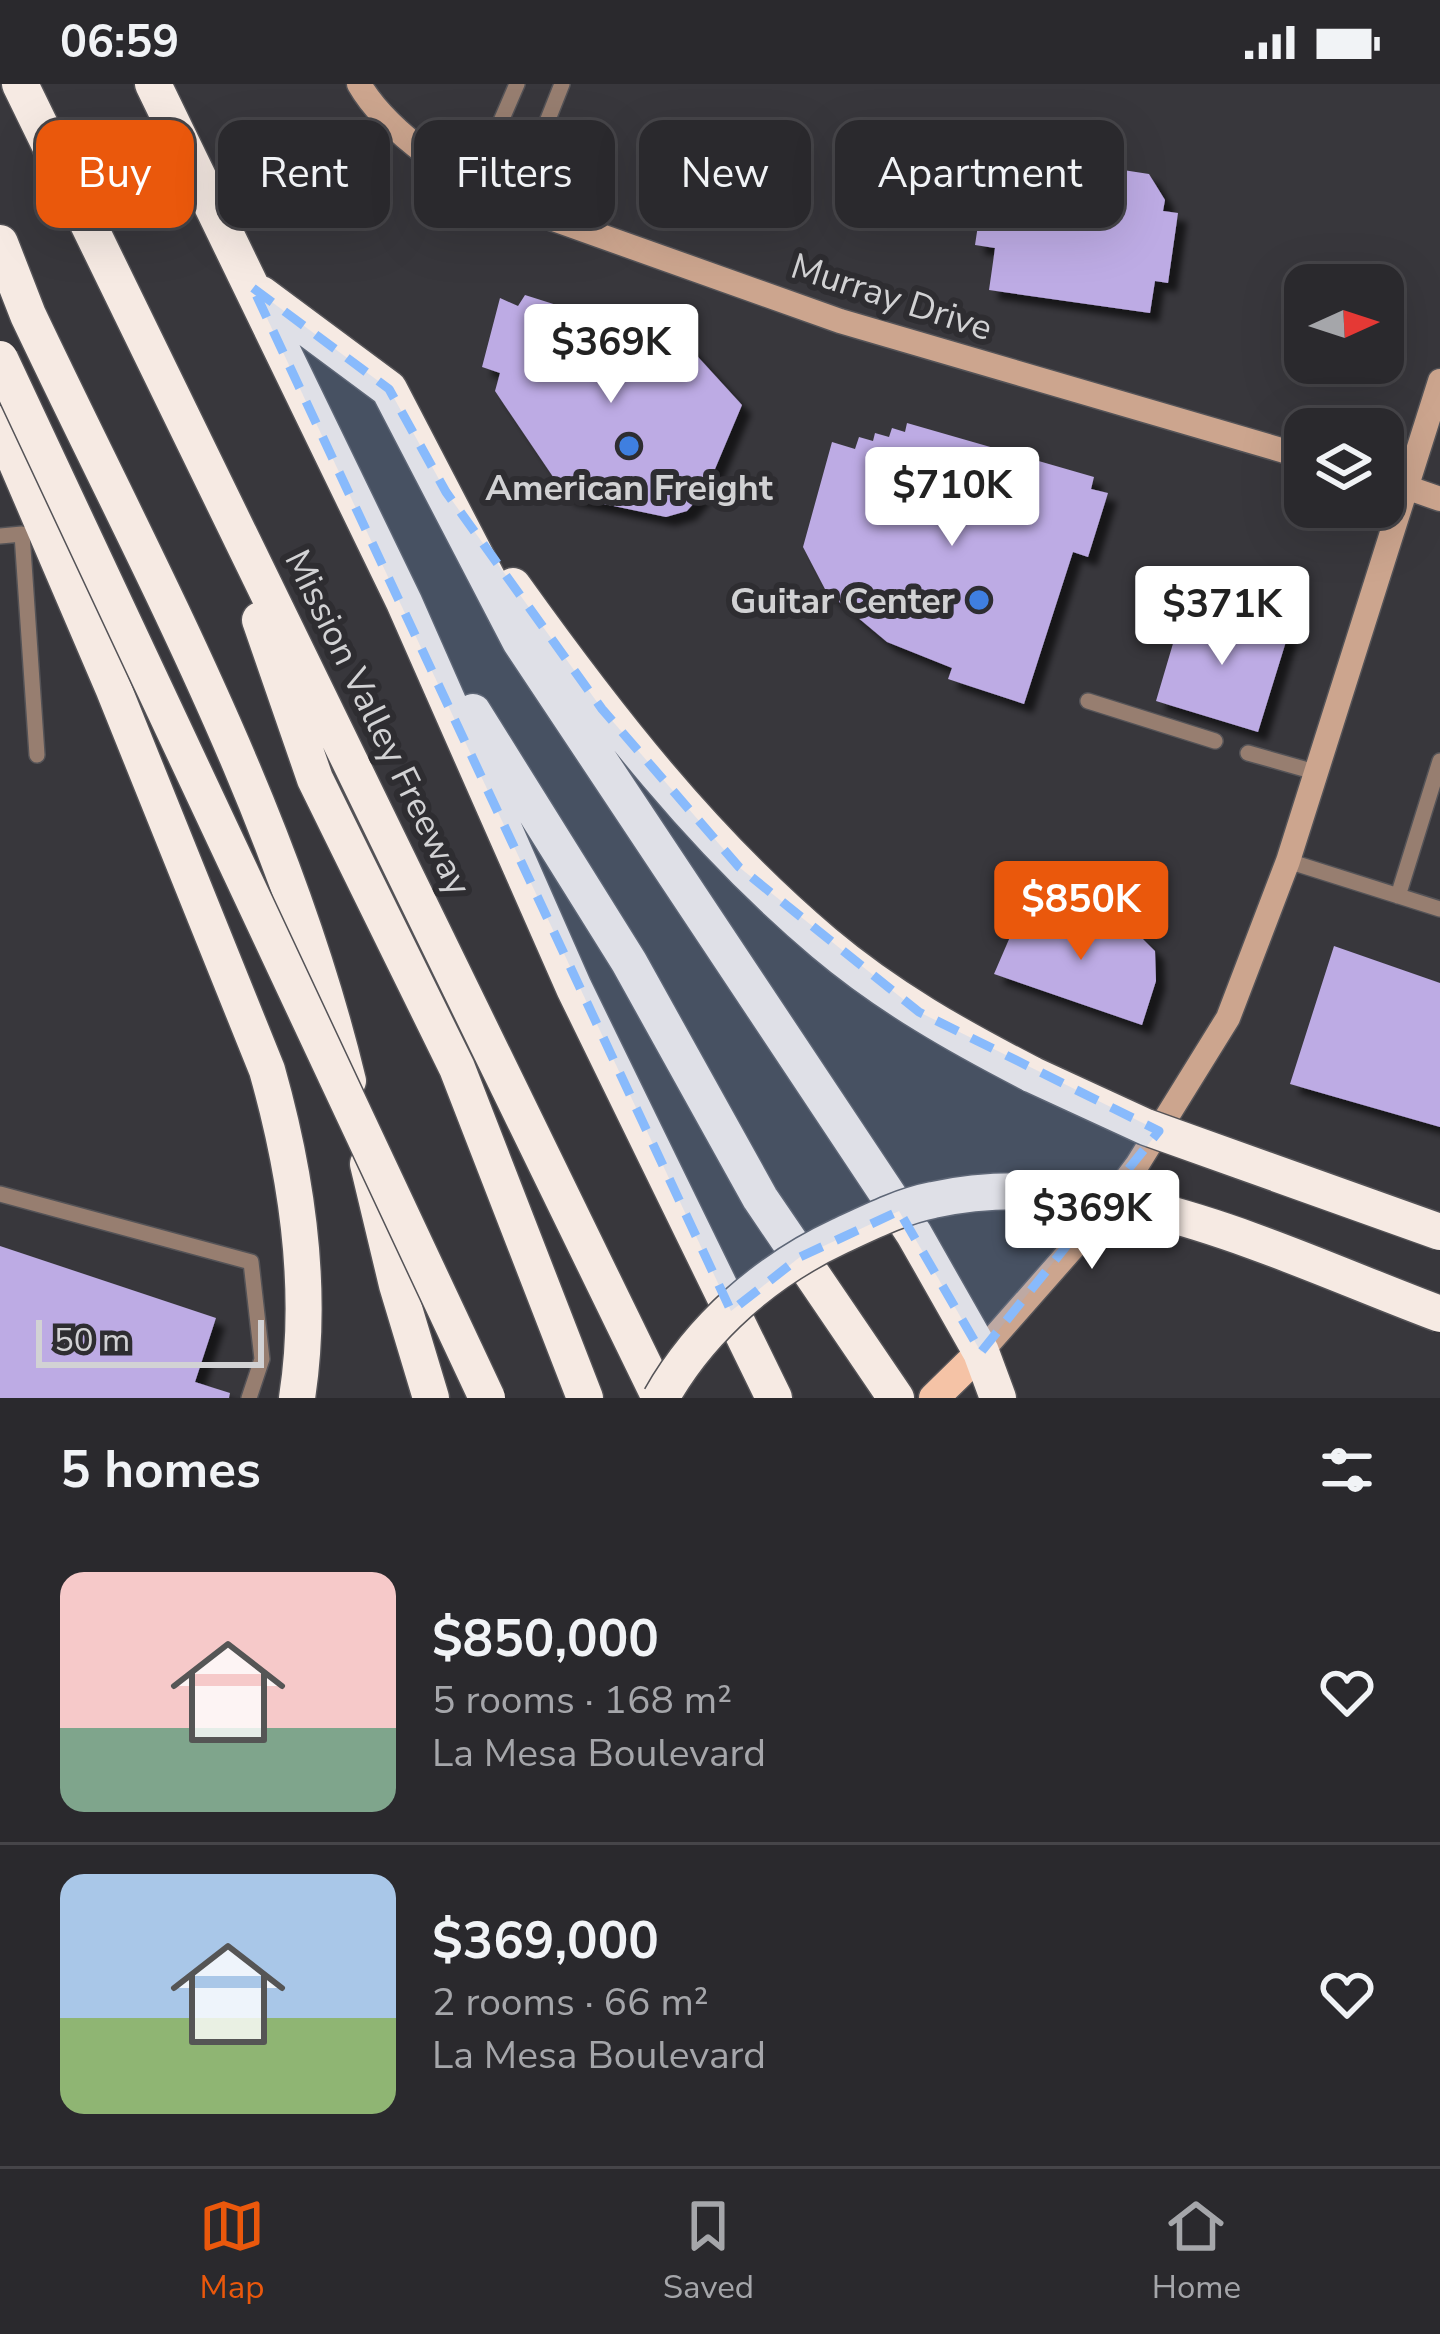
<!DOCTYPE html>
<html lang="en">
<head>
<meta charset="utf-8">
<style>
  :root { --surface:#2a292d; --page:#363539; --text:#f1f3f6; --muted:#a5a6aa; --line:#464549; --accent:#ea580c }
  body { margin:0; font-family:"Nunito Sans",sans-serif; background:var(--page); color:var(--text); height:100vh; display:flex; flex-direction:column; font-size:45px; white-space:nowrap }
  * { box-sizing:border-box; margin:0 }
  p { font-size:39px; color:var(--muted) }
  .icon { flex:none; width:66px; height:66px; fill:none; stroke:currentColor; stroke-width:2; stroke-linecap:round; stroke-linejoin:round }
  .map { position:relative; height:1314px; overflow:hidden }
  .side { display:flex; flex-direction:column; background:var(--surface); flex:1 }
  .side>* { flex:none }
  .banner { position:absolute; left:36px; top:36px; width:1368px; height:108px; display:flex; gap:24px }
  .needle { width:78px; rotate:87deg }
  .controls { position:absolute; left:1284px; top:180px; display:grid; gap:24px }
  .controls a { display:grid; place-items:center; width:120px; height:120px; border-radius:24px; background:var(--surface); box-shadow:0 12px 48px #0002,0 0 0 3px var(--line); font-size:60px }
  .scale { position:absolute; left:36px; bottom:30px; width:228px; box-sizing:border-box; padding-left:12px; border:6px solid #d2d2d4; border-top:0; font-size:33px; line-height:42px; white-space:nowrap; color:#d2d2d4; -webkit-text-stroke:9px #2e2d31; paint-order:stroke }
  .price { position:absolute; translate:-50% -102px; padding:0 27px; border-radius:12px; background:#fff; color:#222; font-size:39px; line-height:78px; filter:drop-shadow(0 3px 6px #0008) }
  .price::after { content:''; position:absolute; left:50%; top:72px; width:36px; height:27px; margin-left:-18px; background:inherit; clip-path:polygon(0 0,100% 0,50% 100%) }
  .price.current { background:var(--accent); color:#fff }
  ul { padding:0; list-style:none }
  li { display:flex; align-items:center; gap:36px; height:300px; padding:0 60px }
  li+li { border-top:3px solid var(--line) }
  li span { display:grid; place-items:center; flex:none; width:336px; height:240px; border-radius:24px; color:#555 }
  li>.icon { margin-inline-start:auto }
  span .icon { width:144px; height:144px; fill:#fffc; stroke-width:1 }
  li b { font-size:51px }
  h2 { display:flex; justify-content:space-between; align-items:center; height:144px; padding:0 60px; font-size:51px }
  .pill { padding:0 42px; border-radius:24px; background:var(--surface); box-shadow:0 12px 48px #0002,0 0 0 3px var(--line); font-size:42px; line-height:108px }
  .pill.current { background:var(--accent); color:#fff }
  .status { display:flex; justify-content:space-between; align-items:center; height:84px; padding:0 60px; background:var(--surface); direction:ltr }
  .status svg { height:33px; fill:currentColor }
  .tab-bar { display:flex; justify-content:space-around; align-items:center; height:168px; border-top:3px solid var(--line); background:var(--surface); font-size:33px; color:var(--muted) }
  .tab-bar a { display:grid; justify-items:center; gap:6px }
  .tab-bar .current { color:var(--accent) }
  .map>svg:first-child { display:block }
  .building { fill:#bdabe4; filter:url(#shadow) }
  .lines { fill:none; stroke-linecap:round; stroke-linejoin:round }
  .lane-casing { stroke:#545357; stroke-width:18 }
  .secondary-casing { stroke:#545357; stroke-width:27 }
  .primary-casing { stroke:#545357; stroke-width:33 }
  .highway-casing { stroke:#545357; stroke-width:39 }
  .lane { stroke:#977e70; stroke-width:15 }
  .secondary { stroke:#cca58e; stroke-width:24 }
  .primary { stroke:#f5c3a6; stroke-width:30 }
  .highway { stroke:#f6eae3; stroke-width:36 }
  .highway-bridge-casing { stroke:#545357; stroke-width:39; stroke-linecap:butt }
  .highway-bridge { stroke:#f6eae3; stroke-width:36 }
  .marked { fill:#88bafc; fill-opacity:0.2; stroke:#88bafc; stroke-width:9; stroke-dasharray:24 15; stroke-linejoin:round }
  .shop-dot { fill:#3f7fe0; stroke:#2e2d31; stroke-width:4.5 }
  .labels { text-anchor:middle; stroke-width:12; stroke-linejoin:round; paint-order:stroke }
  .street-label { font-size:36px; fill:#d2d2d4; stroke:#2e2d31 }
  .poi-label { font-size:36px; font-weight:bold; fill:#d2d2d4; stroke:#2e2d31 }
</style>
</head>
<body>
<div class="status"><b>06:59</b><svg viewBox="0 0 49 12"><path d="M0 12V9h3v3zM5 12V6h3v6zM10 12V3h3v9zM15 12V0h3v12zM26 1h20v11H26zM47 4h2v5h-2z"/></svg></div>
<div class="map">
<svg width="1440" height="1314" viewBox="0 0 1440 1314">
  <defs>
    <filter id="shadow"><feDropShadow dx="9" dy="9" stdDeviation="3" flood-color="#0009"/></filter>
  </defs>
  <rect width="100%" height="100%" fill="#38373c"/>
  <path class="building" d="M 989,68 L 1083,82 L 1085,69 L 1112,73 L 1110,84 L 1149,90 L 1165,116 L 1163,127 L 1178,129 L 1168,199 L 1155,197 L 1150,229 L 989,206 L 995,164 L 975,161 Z
    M 525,211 L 689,263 L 742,321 L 707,404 L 687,427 L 666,433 L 566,412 L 495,307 L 500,289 L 482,283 L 500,214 L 518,222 Z
    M 907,339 L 1094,393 L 1091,405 L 1108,409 L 1088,473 L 1073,468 L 1024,620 L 948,595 L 952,584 L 887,558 L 826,507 L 803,463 L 832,358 L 855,365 L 859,353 L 873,357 L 875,349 L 889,353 L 892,344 L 905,348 Z
    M 1185,519 L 1288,551 L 1258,648 L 1156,617 Z
    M 1025,818 L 1143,855 L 1155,867 L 1156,897 L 1142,941 L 994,890 Z
    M 1334,862 L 1440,899 L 1440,1043 L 1290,1000 Z
    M 0,1162 L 216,1234 L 195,1298 L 230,1309 L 229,1314 L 0,1314 Z"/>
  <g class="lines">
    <g class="lane-casing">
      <path id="lane" d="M 473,102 L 517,0
        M 514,121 L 562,0
        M 0,452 L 22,450 L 37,671
        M 1088,617 L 1215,657
        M 1248,669 L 1315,688
        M 1288,777 L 1440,825
        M 1398,812 L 1440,677
        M 0,1110 L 251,1178 L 262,1275 L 249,1314"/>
    </g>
    <g class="secondary-casing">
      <path id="secondary" d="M 359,0 C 387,49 463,100 514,121 L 840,237 L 1305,373
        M 1383,395 L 1440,415
        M 981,1268 L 1085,1150 L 1137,1081 L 1228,934 L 1288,777 L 1440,297"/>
    </g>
    <g class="primary-casing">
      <path id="primary" d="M 934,1314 L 981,1268"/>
    </g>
    <g class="highway-casing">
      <path id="highway" d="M 20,0 L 660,1314
        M 153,0 L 404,518 L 574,904 L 774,1314
        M 0,159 L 28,231 C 146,480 283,727 348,997
        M 261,210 L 389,305 L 520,557 L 914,1150 L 981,1268 L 998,1314
        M 0,340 L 114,606 L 267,986 C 297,1092 314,1204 297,1314
        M 513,502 C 606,632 702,756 824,859 C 888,913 959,953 1033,991
        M 260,536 L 315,695 L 457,984 L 585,1314
        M 473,628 L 629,878 L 760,1114 L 896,1314
        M 368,1080 L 397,1201 L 431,1314"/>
    </g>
    <use href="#lane" class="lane"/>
    <use href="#secondary" class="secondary"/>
    <use href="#primary" class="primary"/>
    <use href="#highway" class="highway"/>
    <g class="highway-bridge-casing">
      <path id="highway-bridge" d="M 0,275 L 487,1314
        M 1033,991 L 1146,1043 L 1440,1148
        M 661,1314 C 701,1243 767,1186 840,1152 C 870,1138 902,1122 933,1116 C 1105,1078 1282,1171 1440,1230"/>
    </g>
    <use href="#highway-bridge" class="highway-bridge"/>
  </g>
  <path class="marked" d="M 253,204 L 389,305 L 446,408 L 602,625 L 739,783 L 919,928 L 1159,1047 L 981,1268 L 899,1127 L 800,1173 L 731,1227 Z"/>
  <g class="shop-dot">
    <circle cx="629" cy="362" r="12"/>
    <circle cx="979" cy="516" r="12"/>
  </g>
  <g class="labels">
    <g class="street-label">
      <text transform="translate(892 212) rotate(18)" y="13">Murray Drive</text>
      <text transform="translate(379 638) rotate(64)" y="13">Mission Valley Freeway</text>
    </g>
    <g class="poi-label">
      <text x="629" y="416">American Freight</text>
      <text x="955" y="529" text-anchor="end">Guitar Center</text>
    </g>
  </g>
</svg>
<div class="controls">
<a><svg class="needle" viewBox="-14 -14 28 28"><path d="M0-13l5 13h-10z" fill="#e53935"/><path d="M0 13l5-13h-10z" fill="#a5a6aa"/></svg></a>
<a><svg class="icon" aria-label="layers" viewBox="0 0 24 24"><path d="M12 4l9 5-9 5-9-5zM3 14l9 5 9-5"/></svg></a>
</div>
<div class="scale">50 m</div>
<b class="price" style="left:611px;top:322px">$369K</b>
<b class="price" style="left:952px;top:465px">$710K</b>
<b class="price" style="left:1222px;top:584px">$371K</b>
<b class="price current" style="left:1081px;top:879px">$850K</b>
<b class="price" style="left:1092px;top:1188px">$369K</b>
<div class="banner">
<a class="pill current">Buy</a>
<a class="pill">Rent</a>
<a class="pill">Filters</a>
<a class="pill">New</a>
<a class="pill">Apartment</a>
</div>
</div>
<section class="side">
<h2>5 homes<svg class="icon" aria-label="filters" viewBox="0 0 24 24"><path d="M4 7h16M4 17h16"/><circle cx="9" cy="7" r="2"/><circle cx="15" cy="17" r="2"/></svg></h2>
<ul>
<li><span style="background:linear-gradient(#f6c9c9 65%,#7fa58c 0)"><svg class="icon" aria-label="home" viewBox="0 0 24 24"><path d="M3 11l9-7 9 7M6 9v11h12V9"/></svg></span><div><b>$850,000</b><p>5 rooms · 168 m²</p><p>La Mesa Boulevard</p></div><svg class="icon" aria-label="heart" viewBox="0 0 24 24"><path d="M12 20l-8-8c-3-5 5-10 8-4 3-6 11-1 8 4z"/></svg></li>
<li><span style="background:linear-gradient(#a9c7e8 60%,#8fb573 0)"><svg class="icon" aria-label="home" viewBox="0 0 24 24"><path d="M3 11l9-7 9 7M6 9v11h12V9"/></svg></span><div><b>$369,000</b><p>2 rooms · 66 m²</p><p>La Mesa Boulevard</p></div><svg class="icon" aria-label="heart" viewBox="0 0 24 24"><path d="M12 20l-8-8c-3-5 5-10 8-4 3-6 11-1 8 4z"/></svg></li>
</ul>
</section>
<nav class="tab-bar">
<a class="current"><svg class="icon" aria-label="map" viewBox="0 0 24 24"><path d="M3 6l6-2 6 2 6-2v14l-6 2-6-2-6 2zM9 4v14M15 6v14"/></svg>Map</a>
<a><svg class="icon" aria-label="saved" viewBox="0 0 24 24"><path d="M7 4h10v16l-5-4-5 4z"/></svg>Saved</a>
<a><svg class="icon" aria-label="home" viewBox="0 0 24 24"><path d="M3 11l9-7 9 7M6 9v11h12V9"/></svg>Home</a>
</nav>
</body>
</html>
